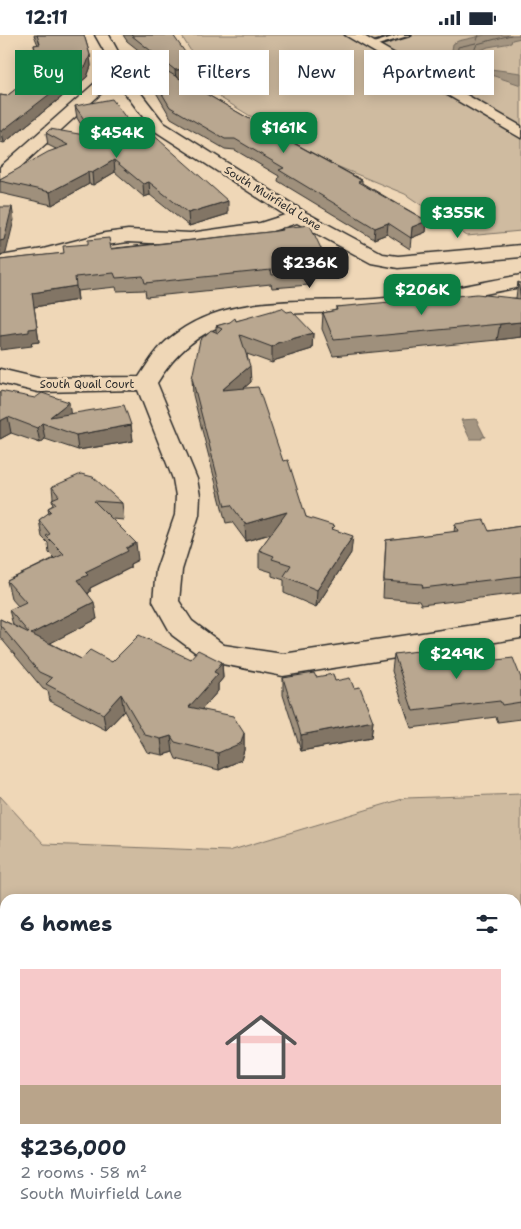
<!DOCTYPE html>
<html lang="en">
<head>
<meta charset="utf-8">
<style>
  :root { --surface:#fff; --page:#f2f2f3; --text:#1f2937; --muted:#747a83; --line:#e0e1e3; --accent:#0b8043 }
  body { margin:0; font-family:"Shantell Sans",sans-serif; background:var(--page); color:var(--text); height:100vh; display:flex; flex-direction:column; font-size:19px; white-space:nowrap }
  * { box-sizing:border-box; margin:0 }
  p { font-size:16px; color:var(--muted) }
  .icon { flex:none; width:28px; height:28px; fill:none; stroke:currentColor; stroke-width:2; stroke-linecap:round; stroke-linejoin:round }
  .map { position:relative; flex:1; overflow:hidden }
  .sheet { position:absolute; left:0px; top:859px; width:521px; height:336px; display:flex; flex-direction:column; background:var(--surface); border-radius:15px 15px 0 0; box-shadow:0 2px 12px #0003 }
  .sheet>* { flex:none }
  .top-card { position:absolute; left:15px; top:15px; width:491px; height:45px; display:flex; gap:10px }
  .price { position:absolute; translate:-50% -42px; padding:0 11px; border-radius:10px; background:var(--accent); color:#fff; font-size:16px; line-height:32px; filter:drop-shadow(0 1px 2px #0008) }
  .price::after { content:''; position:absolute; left:50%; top:30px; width:15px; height:11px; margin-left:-8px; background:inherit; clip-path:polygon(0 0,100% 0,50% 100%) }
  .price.on { background:#222; color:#fff }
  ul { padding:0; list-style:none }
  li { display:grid; align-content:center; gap:10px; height:265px; padding:0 20px }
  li+li { border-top:1px solid var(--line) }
  li span { display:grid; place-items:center; height:155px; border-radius:0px; color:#555 }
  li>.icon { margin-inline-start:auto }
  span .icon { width:90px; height:90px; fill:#fffc; stroke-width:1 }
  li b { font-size:21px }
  h2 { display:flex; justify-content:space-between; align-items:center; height:60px; padding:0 20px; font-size:21px }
  .chip { padding:0 18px; border-radius:0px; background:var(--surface); box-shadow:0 2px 12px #0003; font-size:18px; line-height:45px }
  .chip.on { background:var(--accent); color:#fff }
  .status { display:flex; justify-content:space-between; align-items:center; height:35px; padding:0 25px; background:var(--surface); direction:ltr }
  .status svg { height:14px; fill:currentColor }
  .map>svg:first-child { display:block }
  .green { fill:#cfbba0; stroke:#7d7366; fill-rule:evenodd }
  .water { fill:#a49581; stroke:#746b5f }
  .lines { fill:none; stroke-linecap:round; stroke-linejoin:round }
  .shore { stroke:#5b554d; stroke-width:1 }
  .service-casing { stroke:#2b2b2b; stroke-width:4 }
  .minor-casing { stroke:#2b2b2b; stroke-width:3 }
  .secondary-casing { stroke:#2b2b2b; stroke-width:3 }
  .service { fill:#efd7b7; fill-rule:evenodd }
  .minor { fill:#efd7b7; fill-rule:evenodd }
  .secondary { fill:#efd7b7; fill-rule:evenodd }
  .wall { fill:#9f907c; stroke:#2b2b2b }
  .shaded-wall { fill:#827565; stroke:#2b2b2b }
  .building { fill:#b9a790; stroke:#2b2b2b }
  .labels { text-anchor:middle; stroke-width:5; stroke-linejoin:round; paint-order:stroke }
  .far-street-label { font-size:11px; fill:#2b2b2b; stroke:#efd7b7 }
</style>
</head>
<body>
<div class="status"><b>12:11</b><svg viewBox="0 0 49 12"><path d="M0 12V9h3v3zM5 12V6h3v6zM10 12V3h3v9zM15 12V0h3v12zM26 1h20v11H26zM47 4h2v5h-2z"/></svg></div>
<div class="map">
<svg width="521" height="1194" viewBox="0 0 521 1194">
  <rect width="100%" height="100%" fill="#efd7b7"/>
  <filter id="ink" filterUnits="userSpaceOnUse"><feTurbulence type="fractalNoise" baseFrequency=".02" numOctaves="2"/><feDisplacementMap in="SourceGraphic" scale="10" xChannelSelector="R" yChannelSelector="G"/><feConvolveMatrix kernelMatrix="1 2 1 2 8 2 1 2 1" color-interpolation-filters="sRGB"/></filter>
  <g filter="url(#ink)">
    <path class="green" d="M 181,0 L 521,0 L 521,196 L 467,201 L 405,159 L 334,130 L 303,113 L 219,62 Z
      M 521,759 L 521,1194 L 0,1194 L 0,761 L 44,809 L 229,816 L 406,763 ZM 5,864 L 516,864 L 516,1190 L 5,1190 Z"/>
    <path class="water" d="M 485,0 L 521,0 L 521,3 L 512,5 L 511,8 L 488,12 L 479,16 L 477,23 L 479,29 L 462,30 L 449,23 L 451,21 L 453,9 L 458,6 Z
      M 483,33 L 521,38 L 521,50 L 485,38 Z
      M 476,384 L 485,402 L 482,402 L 482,404 L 470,404 L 461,385 Z"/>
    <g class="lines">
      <path class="shore" d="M 479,0 L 476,8 L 458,12 L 457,21 L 470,25 L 477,9 L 511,0"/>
      <g class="service-casing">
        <path id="service" d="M 399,0 L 411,0 L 371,12 L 367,10 Z"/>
      </g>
      <g class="minor-casing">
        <path id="minor" d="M 95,0 L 109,0 L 140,57 L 164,88 L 305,177 L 383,219 L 398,221 L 521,210 L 521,222 L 398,233 L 371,228 L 297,188 L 263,199 L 218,207 L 190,210 L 128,207 L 106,210 L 44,226 L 0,233 L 0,221 L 43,214 L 105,198 L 128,195 L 190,198 L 260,188 L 285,180 L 152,94 L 125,58 L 118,43 L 6,145 L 0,146 L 0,132 L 113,32 Z
          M 521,240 L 521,252 C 473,261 424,272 375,276 C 288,283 210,261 157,348 L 197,444 L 200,461 L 199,480 L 182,535 L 179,566 L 192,586 L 224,610 L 283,619 L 521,583 L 521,603 L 283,641 L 207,626 L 172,600 L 153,566 L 156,535 L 175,480 L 176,461 L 173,444 L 138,355 L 38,357 L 0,348 L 0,334 L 38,343 L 139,342 C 148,328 157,313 170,303 C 226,256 308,269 375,264 C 424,260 473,249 521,240 Z"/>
      </g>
      <g class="secondary-casing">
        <path id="secondary" d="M 345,0 L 362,0 L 521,91 L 521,103 Z"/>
      </g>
      <use href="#service" class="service"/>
      <use href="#minor" class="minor"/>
      <use href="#secondary" class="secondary"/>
    </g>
    <path class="wall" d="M 34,0 L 84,0 L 90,20 L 91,31 L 87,42 L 4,108 L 0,107 L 0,60 L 7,61 L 33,40 L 37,31 L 34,10 L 38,10 Z
      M 123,0 L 173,0 L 196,43 L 182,45 L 246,82 L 362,145 L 362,148 L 427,186 L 426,197 L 411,203 L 410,214 L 387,199 L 374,204 L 278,146 L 279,141 L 235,115 L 225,114 L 171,83 L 140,30 L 139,20 L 156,29 L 127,6 Z
      M 75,71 L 132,91 L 228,179 L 189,191 L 150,160 L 144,162 L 115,137 L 93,150 L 89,149 L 52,170 L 0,158 L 0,144 L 56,114 L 48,110 L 46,98 L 88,101 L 77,83 Z
      M 282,193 L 325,222 L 324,236 L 309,237 L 309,250 L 272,253 L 271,249 L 146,262 L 145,255 L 117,256 L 116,252 L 77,256 L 78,265 L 34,272 L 39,307 L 31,308 L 32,311 L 0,225 L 269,197 L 282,195 Z
      M 518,247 L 521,249 L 521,302 L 497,305 L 333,321 L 322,294 L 323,278 L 336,275 L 336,272 L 516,263 Z
      M 287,277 L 313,298 L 312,314 L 276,325 L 272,328 L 247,319 L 251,347 L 244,353 L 283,426 L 306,482 L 334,495 L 351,518 L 316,572 L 284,558 L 284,545 L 272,541 L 272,537 L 259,533 L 259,515 L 271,499 L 246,506 L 232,487 L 226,488 L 193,360 L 192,343 L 216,297 L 216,291 L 236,286 Z
      M 0,356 L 71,379 L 131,390 L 133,406 L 78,415 L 45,404 L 40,408 L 11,398 L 0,404 Z
      M 52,452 L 122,468 L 124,485 L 112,484 L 138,525 L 130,529 L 130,533 L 90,553 L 90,557 L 88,559 L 97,584 L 50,608 L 81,624 L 112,627 L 190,624 L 222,627 L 223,643 L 218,649 L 218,656 L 202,674 L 244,698 L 244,715 L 241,725 L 219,735 L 176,724 L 173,717 L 163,720 L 147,717 L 124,676 L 106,695 L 50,666 L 48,656 L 43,654 L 0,602 L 0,584 L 13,590 L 9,575 L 18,571 L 11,563 L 7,546 L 54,523 L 49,518 L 48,508 L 42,502 L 39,485 L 49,478 L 48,473 L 53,470 L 52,464 L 53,463 Z
      M 455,489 L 489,496 L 521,491 L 521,558 L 421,570 L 419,566 L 383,563 L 385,522 L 386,505 L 454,497 Z
      M 394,619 L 521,643 L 521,684 L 498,687 L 496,682 L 411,693 L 392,636 Z
      M 316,642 L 335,646 L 354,653 L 373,686 L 371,703 L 301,716 L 283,660 L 283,643 Z"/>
    <path class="shaded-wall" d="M 90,20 L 91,31 L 87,42 L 4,108 L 2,96 Z
      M 196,33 L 196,43 L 176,45 L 175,35 Z
      M 114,125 L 115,137 L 93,150 L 92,138 Z
      M 88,137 L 89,149 L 52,170 L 50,157 Z
      M 149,147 L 150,160 L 144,162 L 143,149 Z
      M 228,166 L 228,179 L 189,191 L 188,178 Z
      M 12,172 L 14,185 L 6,218 L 0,220 L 0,206 Z
      M 427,186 L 426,197 L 411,203 L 412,192 Z
      M 388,188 L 387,199 L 374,204 L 375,193 Z
      M 76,251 L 78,265 L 34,272 L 39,307 L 31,308 L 32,311 L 0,315 L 0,301 L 29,294 L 32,258 Z
      M 521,287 L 521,302 L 497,305 L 500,289 Z
      M 313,298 L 312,314 L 276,325 L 272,328 L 272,312 L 277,308 Z
      M 250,331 L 251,347 L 222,372 L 222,355 Z
      M 69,367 L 71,383 L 50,382 Z
      M 8,382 L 11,398 L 0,404 L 0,386 Z
      M 42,388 L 45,404 L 40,408 L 37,393 Z
      M 131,390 L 133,406 L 78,415 L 76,400 Z
      M 287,477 L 286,494 L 246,506 L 245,489 Z
      M 353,501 L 351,518 L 316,572 L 317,555 Z
      M 136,508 L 138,525 L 130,529 L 130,533 L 90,553 L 90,557 L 80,562 L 77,545 L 85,537 Z
      M 94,567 L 97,584 L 35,616 L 31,599 Z
      M 222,627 L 223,643 L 218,649 L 218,656 L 190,688 L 189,672 L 214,637 Z
      M 121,659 L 124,676 L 106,695 L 103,679 Z
      M 373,686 L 371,703 L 301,716 L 301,700 Z
      M 244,698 L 244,715 L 241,725 L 219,735 L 218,718 Z
      M 171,701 L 173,717 L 163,720 L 161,704 Z"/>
    <path class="building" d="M 37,0 L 84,0 L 90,20 L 86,31 L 2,96 L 0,96 L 0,60 L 7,61 L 33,40 L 38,29 L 34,10 L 40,9 Z
      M 131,0 L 173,0 L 196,33 L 175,35 Z
      M 139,20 L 246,82 L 359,144 L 362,145 L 358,147 L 427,186 L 412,192 L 411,203 L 388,188 L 375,193 L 279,135 L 284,133 L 235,104 L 225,104 L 170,72 Z
      M 112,64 L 132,91 L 141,89 L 228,166 L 188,178 L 149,147 L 143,149 L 114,125 L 92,138 L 88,137 L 50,157 L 0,146 L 0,144 L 48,117 L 68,110 L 46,98 L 50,94 L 96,102 L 75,71 Z
      M 0,172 L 12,172 L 4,205 L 0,206 Z
      M 310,190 L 325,222 L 308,224 L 309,236 L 272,240 L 271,235 L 145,248 L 143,241 L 116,243 L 114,238 L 75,242 L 76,251 L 32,258 L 37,293 L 29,294 L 29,297 L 0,301 L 0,225 L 64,218 L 63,211 L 88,209 L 88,205 L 109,203 L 111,214 L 269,197 L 283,195 L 282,193 Z
      M 518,247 L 521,249 L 521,287 L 500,289 L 334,305 L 323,278 L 337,275 L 336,272 L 477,259 L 521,264 Z
      M 282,273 L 287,277 L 292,276 L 313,298 L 277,308 L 272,312 L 240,300 L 250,331 L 222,355 L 258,352 L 283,426 L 288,425 L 306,482 L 335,491 L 332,494 L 353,501 L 317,555 L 284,541 L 291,530 L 272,524 L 274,521 L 259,515 L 287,477 L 245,489 L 231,470 L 225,471 L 192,343 L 200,305 L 211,295 L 218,298 L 222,294 L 216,291 L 230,287 L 235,283 L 236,286 Z
      M 0,356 L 35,363 L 42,358 L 69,367 L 50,382 L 124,370 L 131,390 L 76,400 L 42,388 L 37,393 L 8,382 L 0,386 Z
      M 81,439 L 93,442 L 122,468 L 94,466 L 136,508 L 126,513 L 128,516 L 85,537 L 88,540 L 77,545 L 94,567 L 31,599 L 81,624 L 90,615 L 112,627 L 139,600 L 190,624 L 198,615 L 222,627 L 214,637 L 218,639 L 189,672 L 233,681 L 244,698 L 241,708 L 218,718 L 175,707 L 171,701 L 161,704 L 145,700 L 121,659 L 103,679 L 46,649 L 52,643 L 39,637 L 0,590 L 0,584 L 29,598 L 9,575 L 26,567 L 7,546 L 64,519 L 46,501 L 50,499 L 39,485 L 51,476 L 48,473 L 56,469 L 52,464 L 59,461 L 52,452 Z
      M 484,485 L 489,496 L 521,491 L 521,541 L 423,553 L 422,549 L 384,546 L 386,505 L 458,496 L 455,489 Z
      M 450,612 L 457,630 L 513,623 L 521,643 L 521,667 L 502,670 L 500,666 L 413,676 L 394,619 Z
      M 314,638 L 316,642 L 333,639 L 335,646 L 350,643 L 354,653 L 360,652 L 373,686 L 301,700 L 283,643 Z"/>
  </g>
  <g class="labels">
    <g class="far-street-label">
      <text transform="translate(273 163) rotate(32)" y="4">South Muirfield Lane</text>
      <text x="87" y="353">South Quail Court</text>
    </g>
  </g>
</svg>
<b class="price" style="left:284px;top:119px">$161K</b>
<b class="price" style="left:117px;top:124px">$454K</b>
<b class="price" style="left:458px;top:204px">$355K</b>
<b class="price on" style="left:310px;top:254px">$236K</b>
<b class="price" style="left:422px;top:281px">$206K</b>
<b class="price" style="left:457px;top:645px">$249K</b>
<div class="top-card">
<a class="chip on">Buy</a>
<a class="chip">Rent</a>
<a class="chip">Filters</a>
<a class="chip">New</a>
<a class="chip">Apartment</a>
</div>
<section class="sheet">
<h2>6 homes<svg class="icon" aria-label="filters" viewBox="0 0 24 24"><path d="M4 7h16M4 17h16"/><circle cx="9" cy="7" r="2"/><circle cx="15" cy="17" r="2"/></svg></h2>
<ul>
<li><span style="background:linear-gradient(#f6c9c9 75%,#b9a48a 0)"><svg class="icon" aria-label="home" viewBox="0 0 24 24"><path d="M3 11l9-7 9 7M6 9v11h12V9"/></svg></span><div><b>$236,000</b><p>2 rooms · 58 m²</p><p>South Muirfield Lane</p></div></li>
</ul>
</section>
</div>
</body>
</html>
